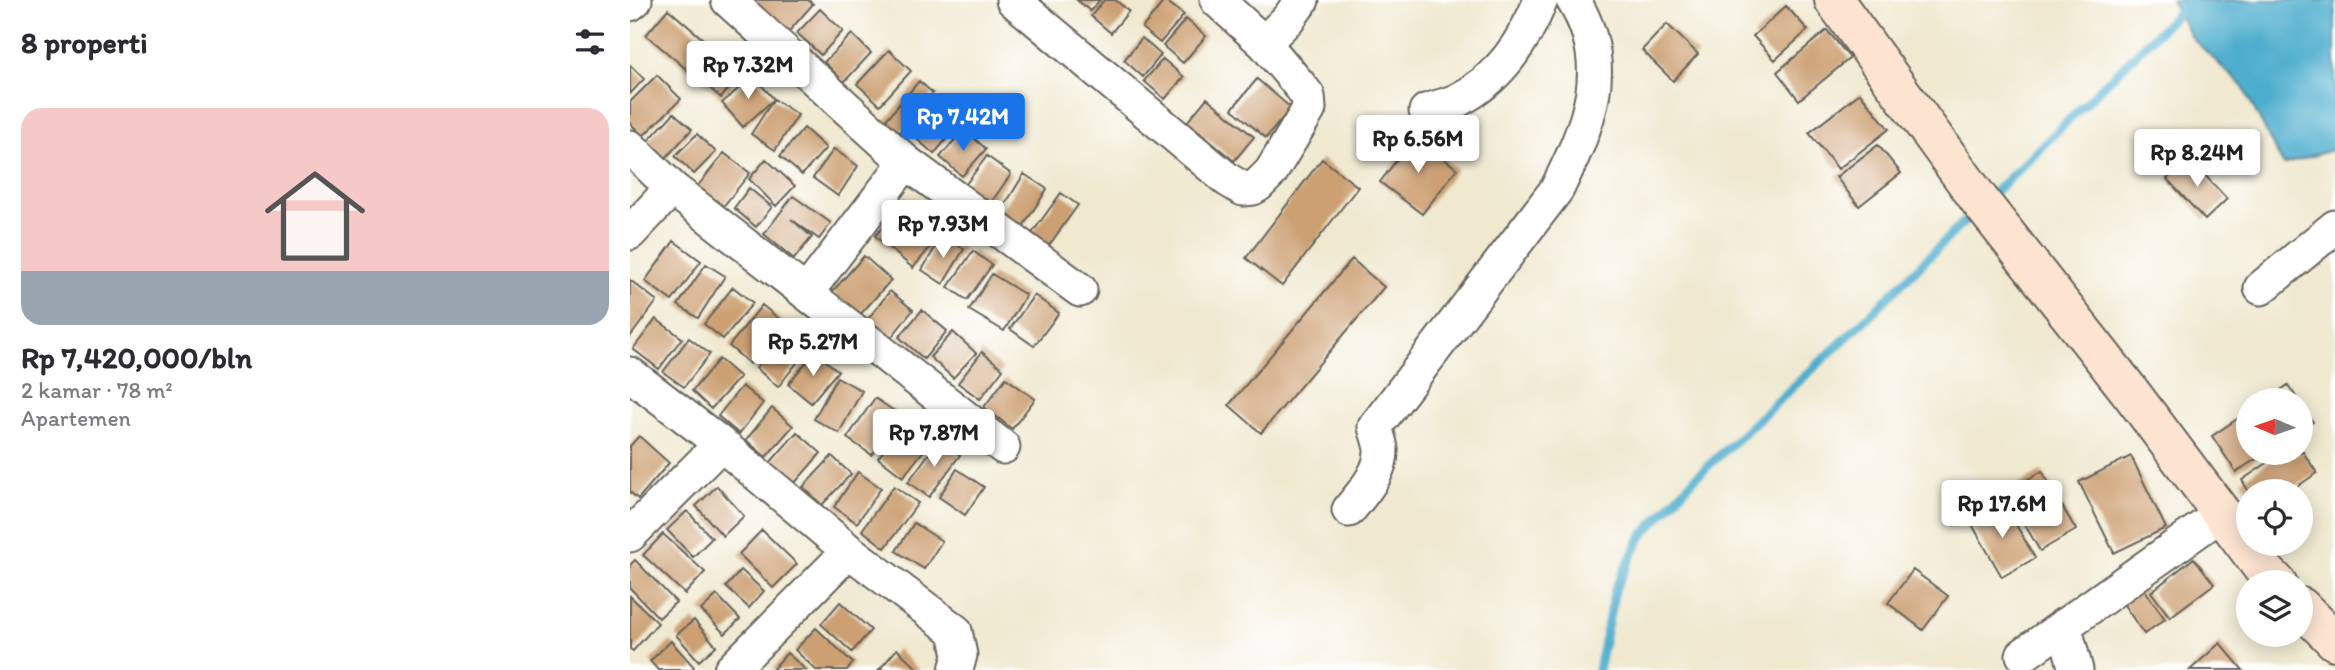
<!DOCTYPE html>
<html lang="id">
<head>
<meta charset="utf-8">
<style>
  :root { --surface:#fff; --page:#f7f7f7; --text:#2b2b33; --muted:#7c7c81; --accent:#1a73e8 }
  body { margin:0; font-family:Itim,sans-serif; background:var(--page); color:var(--text); height:100vh; display:flex; flex-direction:column; font-size:26px; white-space:nowrap }
  * { box-sizing:border-box; margin:0 }
  p { font-size:23px; color:var(--muted) }
  .icon { flex:none; width:38px; height:38px; fill:none; stroke:currentColor; stroke-width:2; stroke-linecap:round; stroke-linejoin:round }
  .map { position:relative; flex:1; overflow:hidden }
  .sheet { display:flex; flex-direction:column; background:var(--surface); width:630px }
  .sheet>* { flex:none }
  .needle { width:46px; rotate:272deg }
  .buttons { position:absolute; left:1606px; top:388px; display:grid; gap:14px }
  .buttons a { display:grid; place-items:center; width:77px; height:77px; border-radius:50%; background:var(--surface); box-shadow:0 4px 18px #0003; font-size:35px }
  .price { position:absolute; translate:-50% -60px; padding:0 16px; border-radius:7px; background:#fff; color:#222; font-size:23px; line-height:46px; filter:drop-shadow(0 2px 4px #0008) }
  .price::after { content:''; position:absolute; left:50%; top:42px; width:21px; height:16px; margin-left:-10px; background:inherit; clip-path:polygon(0 0,100% 0,50% 100%) }
  .price.on { background:var(--accent); color:#fff }
  ul { padding:0; list-style:none }
  li { display:grid; align-content:center; gap:14px; height:371px; padding:0 21px }
  li span { display:grid; place-items:center; height:217px; border-radius:21px; color:#555 }
  li>.icon { margin-inline-start:auto }
  span .icon { width:126px; height:126px; fill:#fffc; stroke-width:1 }
  li b { font-size:30px }
  h2 { display:flex; justify-content:space-between; align-items:center; height:84px; padding:0 21px; font-size:30px }
  main { display:flex; flex:1; min-height:0 }
  .map>svg:first-child { display:block }
  .water { fill:#4eadcd; stroke:#356474; stroke-width:2 }
  .lines { fill:none; stroke-linecap:round; stroke-linejoin:round }
  .stream { stroke:#4eadcd; stroke-width:9 }
  .building { fill:#cca073 }
  .street-casing { stroke:#66645b; stroke-width:37 }
  .secondary-casing { stroke:#66645b; stroke-width:42 }
  .street { stroke:#fff; stroke-width:33 }
  .secondary { stroke:#fde4d1; stroke-width:38 }
</style>
</head>
<body>
<main>
<section class="sheet">
<h2>8 properti<svg class="icon" aria-label="filters" viewBox="0 0 24 24"><path d="M4 7h16M4 17h16"/><circle cx="9" cy="7" r="2"/><circle cx="15" cy="17" r="2"/></svg></h2>
<ul>
<li><span style="background:linear-gradient(#f6c9c9 75%,#9aa5b1 0)"><svg class="icon" aria-label="home" viewBox="0 0 24 24"><path d="M3 11l9-7 9 7M6 9v11h12V9"/></svg></span><div><b>Rp 7,420,000/bln</b><p>2 kamar · 78 m²</p><p>Apartemen</p></div></li>
</ul>
</section>
<div class="map">
<svg width="1705" height="670" viewBox="0 0 1705 670">
  <rect width="100%" height="100%" fill="#fff"/>
  <filter id="ink" filterUnits="userSpaceOnUse"><feTurbulence type="fractalNoise" baseFrequency=".0143" numOctaves="2"/><feDisplacementMap in="SourceGraphic" scale="14" xChannelSelector="R" yChannelSelector="G"/><feConvolveMatrix kernelMatrix="1 2 1 2 8 2 1 2 1" color-interpolation-filters="sRGB"/></filter>
  <filter id="wash" filterUnits="userSpaceOnUse"><feTurbulence type="fractalNoise" baseFrequency=".00686" numOctaves="4" result="noise"/><feDisplacementMap in="SourceGraphic" scale="28" xChannelSelector="R" yChannelSelector="G"/><feGaussianBlur stdDeviation="1.57" result="paint"/><feColorMatrix in="noise" values="0 0 0 0 0 0 0 0 0 0 0 0 0 0 0 0 0 1.4 0 .05"/><feComposite in="paint" operator="in"/></filter>
  <g filter="url(#wash)">
    <rect width="100%" height="100%" fill="#f0e9d0"/>
    <path class="water" d="M 1541,0 L 1705,0 L 1705,149 L 1653,165 L 1613,87 L 1561,37 Z"/>
    <g class="lines">
      <path class="stream" d="M 1360,197 L 1561,0
        M 968,670 L 985,589 L 1011,537 L 1064,479 L 1230,325 L 1347,209"/>
    </g>
    <g id="blocks">
      <path class="building" d="M 116,0 L 178,0 L 183,4 L 155,36 Z
        M 447,0 L 470,0 L 460,11 Z
        M 474,0 L 485,0 L 499,11 L 481,33 L 461,16 Z
        M 535,0 L 554,15 L 530,43 L 512,28 Z
        M 1156,6 L 1178,30 L 1145,60 L 1123,36 Z
        M 38,9 L 88,52 L 67,78 L 16,35 Z
        M 190,9 L 213,31 L 191,55 L 167,33 Z
        M 556,19 L 576,36 L 553,63 L 533,46 Z
        M 1037,24 L 1068,54 L 1043,81 L 1012,50 Z
        M 1197,30 L 1220,58 L 1169,100 L 1147,72 Z
        M 222,34 L 241,53 L 214,82 L 194,62 Z
        M 512,38 L 531,55 L 513,77 L 494,60 Z
        M 259,50 L 281,71 L 250,105 L 227,84 Z
        M 94,57 L 112,73 L 91,98 L 72,81 Z
        M 533,59 L 554,77 L 535,99 L 514,81 Z
        M 0,65 L 14,79 L 0,94 Z
        M 27,75 L 51,99 L 13,136 L 0,123 L 0,102 Z
        M 123,76 L 144,99 L 113,127 L 92,103 Z
        M 627,79 L 661,108 L 636,138 L 602,109 Z
        M 289,81 L 303,93 L 269,134 L 255,121 Z
        M 1230,93 L 1259,129 L 1208,169 L 1179,133 Z
        M 311,98 L 335,117 L 304,154 L 281,134 Z
        M 577,98 L 624,137 L 604,161 L 557,122 Z
        M 144,99 L 168,115 L 145,150 L 121,134 Z
        M 44,113 L 62,129 L 34,160 L 16,143 Z
        M 174,128 L 196,148 L 172,175 L 150,156 Z
        M 334,129 L 356,149 L 332,176 L 310,157 Z
        M 67,134 L 86,152 L 64,174 L 45,156 Z
        M 785,136 L 827,169 L 792,214 L 750,182 Z
        M 1248,145 L 1271,173 L 1229,206 L 1206,177 Z
        M 204,149 L 228,166 L 208,196 L 183,178 Z
        M 94,153 L 120,173 L 92,208 L 67,187 Z
        M 357,156 L 381,174 L 358,207 L 333,188 Z
        M 1559,158 L 1597,199 L 1575,220 L 1537,179 Z
        M 136,159 L 165,186 L 146,206 L 119,179 Z
        M 692,159 L 728,187 L 652,286 L 616,258 Z
        M 394,174 L 417,189 L 390,231 L 368,216 Z
        M 119,188 L 142,207 L 126,227 L 104,208 Z
        M 431,193 L 448,205 L 417,248 L 400,236 Z
        M 163,196 L 201,223 L 189,239 L 161,219 L 182,237 L 164,259 L 134,234 Z
        M 275,200 L 313,232 L 283,268 L 245,236 Z
        M 312,236 L 334,249 L 313,284 L 292,270 Z
        M 44,241 L 71,261 L 42,301 L 15,281 Z
        M 343,251 L 362,265 L 337,300 L 318,287 Z
        M 234,256 L 261,280 L 229,316 L 202,292 Z
        M 722,259 L 754,287 L 631,433 L 599,405 Z
        M 76,264 L 95,276 L 68,318 L 48,305 Z
        M 362,274 L 396,295 L 374,331 L 339,310 Z
        M 0,280 L 27,301 L 0,337 Z
        M 103,287 L 123,303 L 93,339 L 74,324 Z
        M 260,291 L 283,310 L 260,339 L 237,320 Z
        M 404,295 L 429,313 L 404,346 L 380,329 Z
        M 132,305 L 154,323 L 120,364 L 99,346 Z
        M 292,310 L 317,331 L 294,359 L 269,337 Z
        M 26,319 L 52,338 L 29,369 L 3,349 Z
        M 158,327 L 181,345 L 148,387 L 126,368 Z
        M 323,332 L 346,353 L 323,378 L 300,357 Z
        M 59,338 L 80,354 L 54,387 L 33,372 Z
        M 185,352 L 208,371 L 181,403 L 158,384 Z
        M 352,352 L 373,369 L 350,399 L 328,383 Z
        M 89,359 L 110,377 L 81,409 L 62,391 Z
        M 207,377 L 232,391 L 209,433 L 184,419 Z
        M 376,378 L 405,399 L 382,429 L 354,407 Z
        M 1658,385 L 1669,401 L 1635,401 Z
        M 112,386 L 133,403 L 109,434 L 88,416 Z
        M 245,398 L 270,415 L 242,455 L 217,438 Z
        M 1671,404 L 1683,422 L 1671,429 Z
        M 142,408 L 163,426 L 136,457 L 116,440 Z
        M 1619,411 L 1619,453 L 1635,453 L 1606,472 L 1582,436 Z
        M 276,421 L 301,441 L 273,477 L 248,458 Z
        M 167,432 L 191,453 L 163,485 L 139,464 Z
        M 9,436 L 39,463 L 8,499 L 0,492 L 0,446 Z
        M 309,440 L 330,455 L 299,497 L 278,482 Z
        M 1671,449 L 1687,473 L 1659,492 L 1619,492 L 1612,480 L 1652,453 L 1671,453 Z
        M 202,456 L 221,474 L 192,505 L 173,487 Z
        M 1501,456 L 1536,528 L 1484,553 L 1449,482 Z
        M 327,469 L 354,487 L 335,515 L 309,497 Z
        M 1412,471 L 1446,530 L 1410,551 L 1376,492 Z
        M 228,472 L 251,488 L 227,523 L 204,507 Z
        M 87,486 L 114,516 L 93,536 L 66,506 Z
        M 264,486 L 288,503 L 255,548 L 232,530 Z
        M 1373,502 L 1405,558 L 1372,577 L 1340,521 Z
        M 57,511 L 82,538 L 63,557 L 37,530 Z
        M 284,523 L 312,541 L 294,569 L 266,551 Z
        M 132,530 L 167,564 L 143,588 L 109,554 Z
        M 33,534 L 75,572 L 55,594 L 13,555 Z
        M 1564,558 L 1584,584 L 1540,617 L 1521,592 Z
        M 5,560 L 46,602 L 29,618 L 0,588 L 0,565 Z
        M 111,570 L 134,591 L 119,608 L 96,587 Z
        M 1283,570 L 1318,596 L 1293,630 L 1258,603 Z
        M 1507,579 L 1535,619 L 1514,634 L 1486,593 Z
        M 87,595 L 110,619 L 95,634 L 71,610 Z
        M 0,596 L 28,623 L 3,651 L 0,649 Z
        M 210,602 L 241,630 L 222,652 L 191,624 Z
        M 64,620 L 86,646 L 69,661 L 46,635 Z
        M 186,628 L 223,663 L 217,670 L 186,670 L 165,650 Z
        M 41,641 L 64,667 L 62,670 L 28,670 L 20,661 Z
        M 1590,643 L 1613,670 L 1560,670 Z
        M 267,649 L 289,670 L 249,670 Z
        M 157,653 L 176,670 L 142,670 Z"/>
    </g>
  </g>
  <g filter="url(#ink)">
    <use href="#blocks" fill-opacity="0" stroke="#66645b" stroke-width="2"/>
    <g class="lines">
      <g class="street-casing">
        <path id="street" d="M 98,0 L 276,162 L 450,290
          M 383,0 L 598,180 L 613,189 L 623,188 L 628,185 L 641,172 L 679,109 L 678,96 L 671,87 L 634,43 L 587,0
          M 0,4 L 5,0
          M 634,43 L 658,19 L 672,0
          M 796,111 C 806,107 818,105 828,100 C 870,79 894,41 911,0
          M 0,147 L 42,188 L 373,447
          M 0,233 L 42,188
          M 1631,288 L 1705,227
          M 176,293 L 276,162
          M 0,374 L 91,444 L 219,551 L 325,631 L 330,655 L 326,670
          M 719,510 C 732,493 752,473 751,449 C 750,442 747,434 745,427 L 927,189 C 958,126 985,66 943,0
          M 0,535 L 91,444
          M 1434,625 L 1446,670
          M 1393,655 L 1591,514
          M 101,670 L 219,551"/>
      </g>
      <g class="secondary-casing">
        <path id="secondary" d="M 1204,0 L 1350,201 L 1501,393 L 1634,570 L 1647,583
          M 1671,607 L 1705,641"/>
      </g>
      <use href="#street" class="street"/>
      <use href="#secondary" class="secondary"/>
    </g>
  </g>
</svg>
<div class="buttons">
<a><svg class="needle" viewBox="-14 -14 28 28"><path d="M0-13l5 13h-10z" fill="#e53935"/><path d="M0 13l5-13h-10z" fill="#7c7c81"/></svg></a>
<a><svg class="icon" aria-label="locate" viewBox="0 0 24 24"><circle cx="12" cy="12" r="6"/><path d="M12 2v4M12 18v4M2 12h4M18 12h4"/></svg></a>
<a><svg class="icon" aria-label="layers" viewBox="0 0 24 24"><path d="M12 4l9 5-9 5-9-5zM3 14l9 5 9-5"/></svg></a>
</div>
<b class="price" style="left:118px;top:101px">Rp 7.32M</b>
<b class="price on" style="left:333px;top:153px">Rp 7.42M</b>
<b class="price" style="left:788px;top:175px">Rp 6.56M</b>
<b class="price" style="left:1567px;top:189px">Rp 8.24M</b>
<b class="price" style="left:313px;top:260px">Rp 7.93M</b>
<b class="price" style="left:183px;top:378px">Rp 5.27M</b>
<b class="price" style="left:304px;top:469px">Rp 7.87M</b>
<b class="price" style="left:1372px;top:540px">Rp 17.6M</b>
</div>
</main>
</body>
</html>
